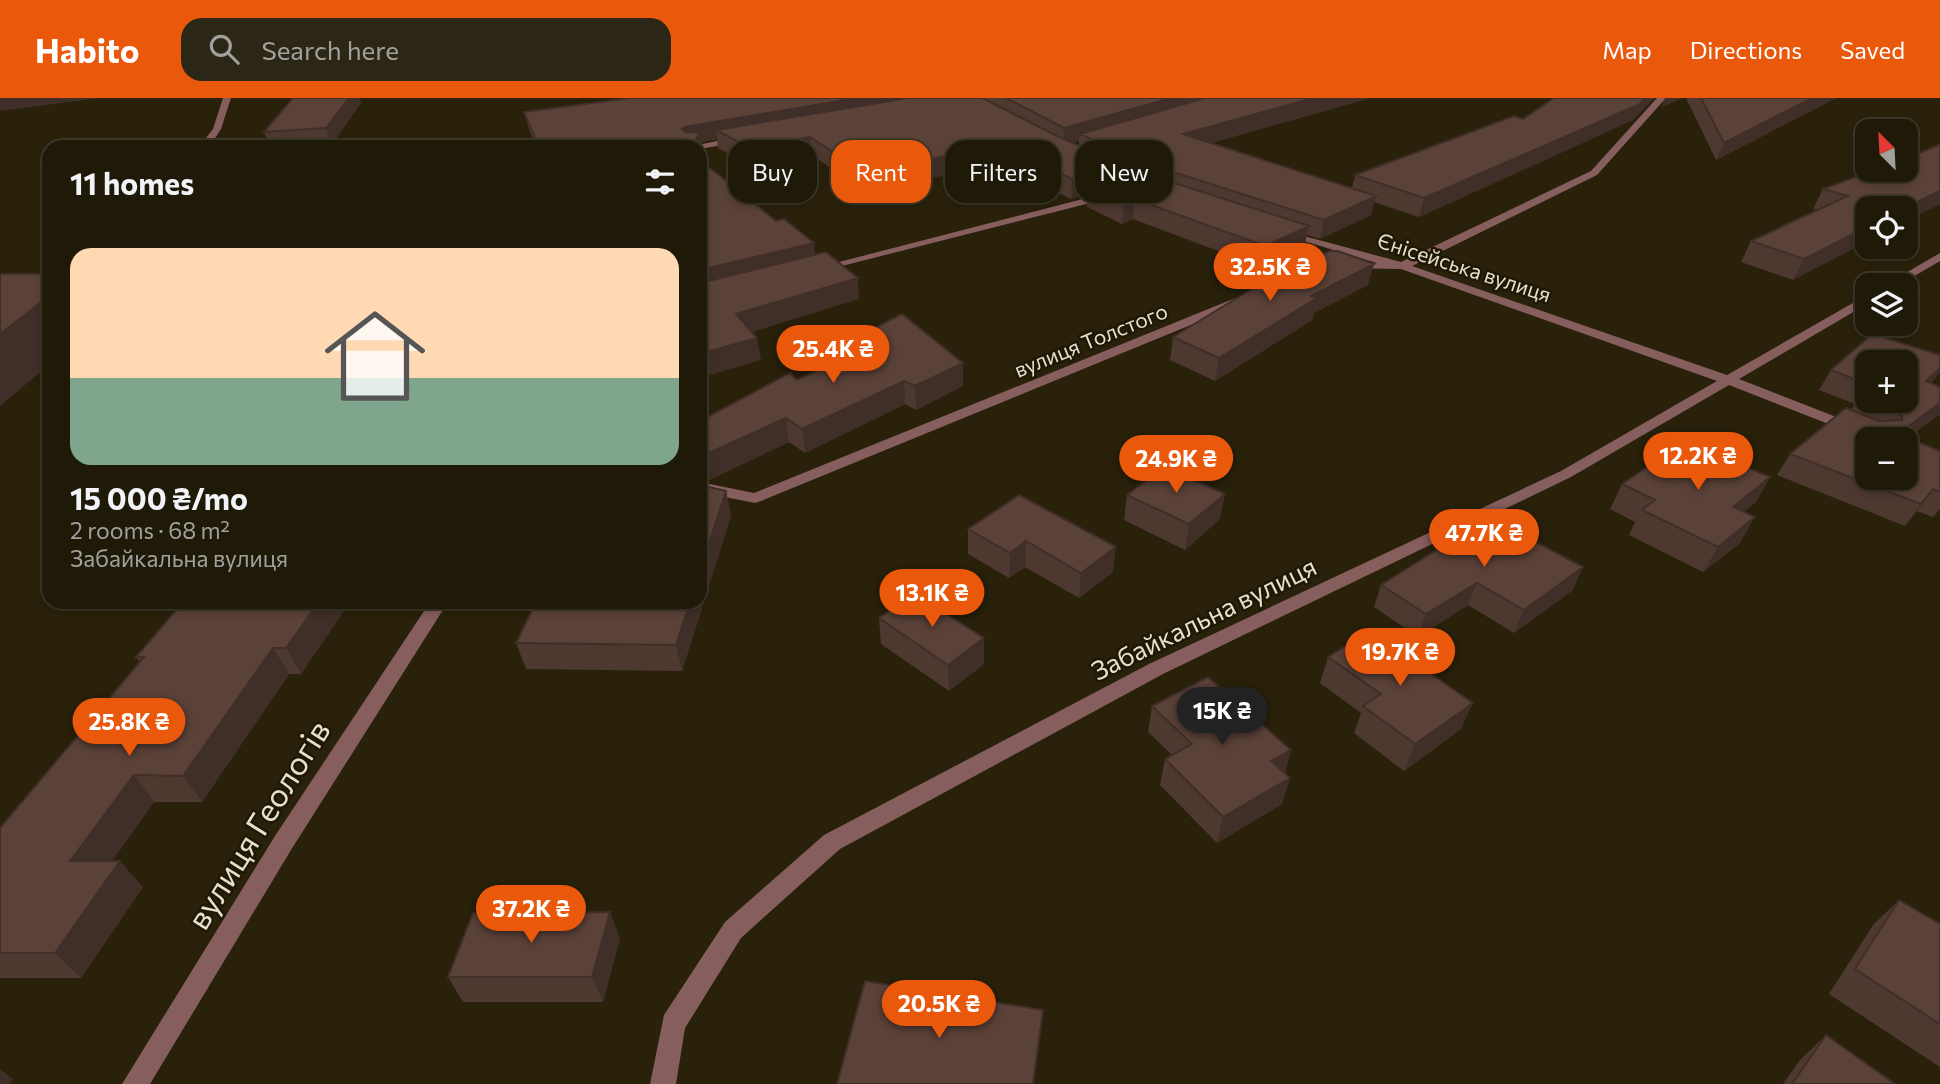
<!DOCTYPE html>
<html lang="en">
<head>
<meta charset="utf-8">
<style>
  :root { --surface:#1f1908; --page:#2c2616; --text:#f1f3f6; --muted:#a1a09c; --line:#3c3829; --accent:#ea580c }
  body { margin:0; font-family:Commissioner,sans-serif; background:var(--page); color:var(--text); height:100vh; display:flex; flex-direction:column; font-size:26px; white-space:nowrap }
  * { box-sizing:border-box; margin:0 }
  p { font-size:23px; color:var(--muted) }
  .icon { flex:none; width:38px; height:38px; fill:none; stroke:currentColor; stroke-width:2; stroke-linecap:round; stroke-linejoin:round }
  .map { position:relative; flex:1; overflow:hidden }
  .side { position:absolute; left:42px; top:42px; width:665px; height:469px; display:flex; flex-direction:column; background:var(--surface); border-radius:21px; box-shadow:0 4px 10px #0003,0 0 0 2px var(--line) }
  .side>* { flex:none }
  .hud { position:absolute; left:728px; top:42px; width:665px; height:63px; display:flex; gap:14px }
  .needle { width:46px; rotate:336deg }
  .fabs { position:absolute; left:1855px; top:21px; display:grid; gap:14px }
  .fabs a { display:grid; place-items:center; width:63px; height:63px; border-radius:14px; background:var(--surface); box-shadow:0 4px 10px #0003,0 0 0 2px var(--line); font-size:35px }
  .price { position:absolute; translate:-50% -60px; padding:0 16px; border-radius:24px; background:var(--accent); color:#fff; font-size:23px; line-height:46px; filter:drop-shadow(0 2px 4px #0008) }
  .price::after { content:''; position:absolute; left:50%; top:42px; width:21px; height:16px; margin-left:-10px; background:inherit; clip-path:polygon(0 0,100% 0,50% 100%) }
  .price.active { background:#222; color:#fff }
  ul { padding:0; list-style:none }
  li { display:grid; align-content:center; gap:14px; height:371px; padding:0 28px }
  li span { display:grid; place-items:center; height:217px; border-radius:21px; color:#555 }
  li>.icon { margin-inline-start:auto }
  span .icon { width:126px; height:126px; fill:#fffc; stroke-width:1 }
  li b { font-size:30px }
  h2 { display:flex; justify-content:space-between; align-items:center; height:84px; padding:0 28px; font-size:30px }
  .pill { padding:0 24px; border-radius:21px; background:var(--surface); box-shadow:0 4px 10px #0003,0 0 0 2px var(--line); font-size:24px; line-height:63px }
  .pill.active { background:var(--accent); color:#fff }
  header { display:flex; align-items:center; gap:42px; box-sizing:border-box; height:98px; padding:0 35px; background:var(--accent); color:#fff }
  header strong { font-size:33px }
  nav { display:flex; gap:38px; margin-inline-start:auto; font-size:24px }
  .search { width:490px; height:63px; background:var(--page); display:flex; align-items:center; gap:18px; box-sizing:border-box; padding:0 24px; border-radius:21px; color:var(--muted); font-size:26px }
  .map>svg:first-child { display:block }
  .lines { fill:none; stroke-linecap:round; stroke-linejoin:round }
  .minor { fill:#875e5e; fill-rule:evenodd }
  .wall { fill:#4e3931; fill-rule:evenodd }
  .shaded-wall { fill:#402e28 }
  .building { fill:#5b4239; stroke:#402e28; stroke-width:2; fill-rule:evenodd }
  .labels { text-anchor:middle; stroke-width:5; stroke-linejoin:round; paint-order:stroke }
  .far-street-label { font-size:21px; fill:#e5e0d2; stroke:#1f1803 }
  .street-label { font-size:26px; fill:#e5e0d2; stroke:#1f1803 }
  .near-street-label { font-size:32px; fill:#e5e0d2; stroke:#1f1803 }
</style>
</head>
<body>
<header>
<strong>Habito</strong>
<div class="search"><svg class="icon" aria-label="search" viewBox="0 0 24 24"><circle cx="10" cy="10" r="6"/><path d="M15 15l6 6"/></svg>Search here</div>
<nav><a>Map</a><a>Directions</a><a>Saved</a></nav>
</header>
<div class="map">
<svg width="1940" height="986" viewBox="0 0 1940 986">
  <rect width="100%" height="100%" fill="#29210a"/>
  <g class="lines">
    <path class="minor" d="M 223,0 L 231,0 L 221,31 L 209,49 L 199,49 L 213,31 Z
      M 1657,0 L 1666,0 L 1597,77 L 1412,168 L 1727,277 L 1867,197 L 1867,206 L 1739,281 L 1885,338 L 1887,341 L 1867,341 L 1729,287 L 1571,379 L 1163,576 L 840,751 L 741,840 L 685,930 L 676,986 L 650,986 L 664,917 L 725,824 L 824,737 L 1149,566 L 1561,373 L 1717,283 L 1401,171 L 1346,170 L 1346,166 L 1350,165 L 1377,165 L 1280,136 L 1285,133 L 1401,164 L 1591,73 Z
      M 741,38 L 744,39 L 744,43 L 700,51 L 688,49 Z
      M 1110,94 L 1115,97 L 1114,99 L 818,174 L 812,171 Z
      M 1940,155 L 1940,163 L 1899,187 L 1885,187 Z
      M 1238,199 L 1242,200 L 1242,206 L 761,403 L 755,405 L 700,394 L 700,384 L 754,395 Z
      M 430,504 L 448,504 L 291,752 L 150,986 L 122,986 L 275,738 Z"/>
  </g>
  <path class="wall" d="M 293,0 L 359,0 L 361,5 L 332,46 L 270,49 L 264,34 Z
    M 630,0 L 1370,0 L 1211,45 L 1352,90 L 1355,77 L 1523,21 L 1633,22 L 1419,119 L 1374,104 L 1371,117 L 1320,141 L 1307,137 L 1304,149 L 1261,169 L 1133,121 L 1122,126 L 1087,109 L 1088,96 L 1071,101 L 1004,68 L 861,91 L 812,57 L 750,68 L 718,50 L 717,41 L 702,44 L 703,53 L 700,58 L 700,49 L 536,49 L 529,31 L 524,14 ZM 1079,43 L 1079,48 L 1072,45 ZM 1125,75 L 1132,78 L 1125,80 Z
    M 1686,0 L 1836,0 L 1716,62 Z
    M 1874,72 L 1793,182 L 1741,164 L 1751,143 L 1817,112 L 1813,111 L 1823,91 Z
    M 1368,187 L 1314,215 L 1312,222 L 1215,283 L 1170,262 L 1173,239 Z
    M 867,234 L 963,288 L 916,312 L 905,306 L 805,355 L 789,344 L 707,383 L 700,382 L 700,323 L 797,282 L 868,249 Z
    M 1872,236 L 1940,257 L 1940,274 L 1931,285 L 1940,289 L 1940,316 L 1907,340 L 1940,353 L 1940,411 L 1933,419 L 1917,413 L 1905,428 L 1777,377 L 1790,356 L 1846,310 L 1851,312 L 1855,306 L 1819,292 L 1831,272 ZM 1867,264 L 1906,264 L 1906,303 L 1867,303 ZM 1867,341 L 1906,341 L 1906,380 L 1867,380 Z
    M 1622,386 L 1756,404 L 1743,414 L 1740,445 L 1703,474 L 1629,437 L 1635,424 L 1610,411 Z
    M 726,393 L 731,418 L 682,573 L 526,571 L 516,545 Z
    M 1019,397 L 1113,474 L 1079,500 L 1025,469 L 1009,480 L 968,456 L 968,431 Z
    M 1127,397 L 1220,421 L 1185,452 L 1124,422 Z
    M 1489,419 L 1573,492 L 1514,535 L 1468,507 L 1418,539 L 1374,509 L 1381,487 Z
    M 183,504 L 350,504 L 301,576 L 289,576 L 202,704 L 154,704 L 112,763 L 143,789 L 81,880 L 0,880 L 0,730 L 140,564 L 136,559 Z
    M 879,520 L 984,540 L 984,566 L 949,593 L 881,546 Z
    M 1328,559 L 1461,631 L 1404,673 L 1354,635 L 1361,615 L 1320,585 Z
    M 1152,608 L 1291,652 L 1285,675 L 1282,706 L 1217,745 L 1160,687 L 1165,661 L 1172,657 L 1148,634 Z
    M 1899,802 L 1940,826 L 1940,969 L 1829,896 L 1873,827 Z
    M 620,840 L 603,904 L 463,904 L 448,879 Z
    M 1826,937 L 1895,986 L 1783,986 L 1800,962 Z"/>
  <path class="shaded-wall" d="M 0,0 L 100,0 L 0,13 Z
    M 349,0 L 359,0 L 361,5 L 332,46 L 326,30 Z
    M 856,0 L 953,0 L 716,32 L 717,41 L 702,44 L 703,53 L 700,58 L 700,49 L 691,49 L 682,31 L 685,29 Z
    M 1171,0 L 1228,0 L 1080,36 L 1079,43 L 1063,47 L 1064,30 Z
    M 1314,0 L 1370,0 L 1180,54 L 1183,36 Z
    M 1645,0 L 1655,0 L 1633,22 L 1419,119 L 1424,100 Z
    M 1665,0 L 1682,0 L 1661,10 Z
    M 1812,0 L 1836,0 L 1716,62 L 1724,45 Z
    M 810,39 L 812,57 L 750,68 L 748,49 Z
    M 1004,49 L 1004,68 L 861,91 L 860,72 Z
    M 1126,68 L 1124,87 L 1088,89 L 1088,96 L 1071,101 L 1072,81 Z
    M 1940,93 L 1940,106 L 1906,124 L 1906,110 Z
    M 1376,98 L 1371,117 L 1320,141 L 1324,122 Z
    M 1135,101 L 1133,121 L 1122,126 L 1124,106 Z
    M 1309,128 L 1304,149 L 1261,169 L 1265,148 Z
    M 1867,129 L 1867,144 L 1793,182 L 1804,161 Z
    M 814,145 L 816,165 L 700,194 L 700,172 Z
    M 1374,166 L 1368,187 L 1314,215 L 1312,222 L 1215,283 L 1219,260 L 1311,198 Z
    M 858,180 L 859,201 L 739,238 L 736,216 Z
    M 49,198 L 49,267 L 0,308 L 0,236 Z
    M 757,240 L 761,262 L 700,280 L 700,256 Z
    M 963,265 L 963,288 L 916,312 L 915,288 Z
    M 1940,270 L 1940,274 L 1936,280 L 1913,304 L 1926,283 Z
    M 904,283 L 905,306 L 805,355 L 802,331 Z
    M 1940,305 L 1940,316 L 1906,341 L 1898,336 Z
    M 786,320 L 789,344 L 707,383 L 702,358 Z
    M 1770,379 L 1756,404 L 1718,434 L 1733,409 Z
    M 1933,391 L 1917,413 L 1905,428 L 1921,406 Z
    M 726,393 L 731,418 L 682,573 L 676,547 L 690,504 L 700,504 L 700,473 Z
    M 1225,396 L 1220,421 L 1185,452 L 1189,426 Z
    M 1755,419 L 1740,445 L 1703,474 L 1718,449 Z
    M 1026,443 L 1025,469 L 1009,480 L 1010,455 Z
    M 1116,449 L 1113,474 L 1079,500 L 1081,475 Z
    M 1583,469 L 1573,492 L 1514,535 L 1524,512 Z
    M 1477,485 L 1468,507 L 1418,539 L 1426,516 Z
    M 319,504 L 350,504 L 301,576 L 286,550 Z
    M 984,540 L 984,566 L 949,593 L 948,567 Z
    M 273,550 L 289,576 L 202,704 L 183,678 Z
    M 1473,605 L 1461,631 L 1404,673 L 1415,646 Z
    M 1291,652 L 1284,678 L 1271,663 Z
    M 134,677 L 154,704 L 94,789 L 70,763 Z
    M 1290,680 L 1282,706 L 1217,745 L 1223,719 Z
    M 120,763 L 143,789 L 81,880 L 55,855 Z
    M 610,814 L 620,840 L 603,904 L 592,879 Z
    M 1043,912 L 1034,986 L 1033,986 Z
    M 0,971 L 13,981 L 10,986 L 0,986 Z"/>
  <path class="building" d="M 293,0 L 349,0 L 326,30 L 264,34 Z
    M 630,0 L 856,0 L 685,29 L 682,31 L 685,34 L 700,35 L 691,49 L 539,49 L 524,14 Z
    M 908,0 L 982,0 L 1059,39 L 1126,68 L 1072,81 L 1004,49 L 860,72 L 810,39 L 748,49 L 716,32 Z
    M 1006,0 L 1171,0 L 1064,30 Z
    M 1205,0 L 1314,0 L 1183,36 L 1376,98 L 1324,122 L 1148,66 L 1080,36 Z
    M 1554,0 L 1645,0 L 1640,6 L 1424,100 L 1355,77 L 1514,18 L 1523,21 Z
    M 1701,0 L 1812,0 L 1724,45 Z
    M 1939,47 L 1940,47 L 1940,93 L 1905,110 L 1867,110 L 1867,129 L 1804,161 L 1751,143 L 1848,98 L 1823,91 L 1874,72 L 1906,72 L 1906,60 Z
    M 700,62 L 776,123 L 784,121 L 814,145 L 700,172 Z
    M 1143,75 L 1309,128 L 1265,148 L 1135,101 L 1124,106 L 1088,89 Z
    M 1330,153 L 1338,153 L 1374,166 L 1311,198 L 1317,200 L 1219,260 L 1173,239 L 1286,170 Z
    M 826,154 L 858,180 L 736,216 L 757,240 L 700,256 L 700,185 Z
    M 0,176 L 49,176 L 49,198 L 0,236 Z
    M 902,216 L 963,265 L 915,288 L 904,283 L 802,331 L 786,320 L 702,358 L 700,358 L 700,323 L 790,275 L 797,282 L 879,244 L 867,234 Z
    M 1872,236 L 1940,257 L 1940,270 L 1926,283 L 1940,289 L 1940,305 L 1898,336 L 1940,353 L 1940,394 L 1933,391 L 1921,406 L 1790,356 L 1846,310 L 1879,323 L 1902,322 L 1902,318 L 1858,301 L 1867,293 L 1867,303 L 1906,303 L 1906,264 L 1867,264 L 1867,286 L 1831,272 ZM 1867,341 L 1906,341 L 1906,380 L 1867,380 Z
    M 1686,343 L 1770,379 L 1733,409 L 1755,419 L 1718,449 L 1642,412 L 1655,402 L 1622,386 Z
    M 1164,369 L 1225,396 L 1189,426 L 1127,397 Z
    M 700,387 L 726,393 L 700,473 Z
    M 1019,397 L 1116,449 L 1081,475 L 1026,443 L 1010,455 L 968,431 Z
    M 1489,419 L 1583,469 L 1524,512 L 1477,485 L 1426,516 L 1381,487 Z
    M 915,496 L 984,540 L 948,567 L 879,520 Z
    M 183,504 L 319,504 L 286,550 L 273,550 L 183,678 L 134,677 L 70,763 L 120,763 L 55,855 L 0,855 L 0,730 L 144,559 L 136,559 Z
    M 536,504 L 690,504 L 676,547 L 516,545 Z
    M 1369,533 L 1473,605 L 1415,646 L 1363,608 L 1381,596 L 1328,559 Z
    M 1208,579 L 1291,652 L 1271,663 L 1290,680 L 1223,719 L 1165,661 L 1192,646 L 1152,608 Z
    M 1899,802 L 1940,826 L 1940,926 L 1855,871 Z
    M 610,814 L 592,879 L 448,879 L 473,815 Z
    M 865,883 L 1043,912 L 1033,986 L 837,986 Z
    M 1826,937 L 1895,986 L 1792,986 Z"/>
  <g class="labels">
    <g class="far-street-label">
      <text transform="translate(1464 170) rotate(18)" y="7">Єнісейська вулиця</text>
      <text transform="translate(1091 243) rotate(-22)" y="7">вулиця Толстого</text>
    </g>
    <g class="street-label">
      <text transform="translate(1204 521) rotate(-26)" y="9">Забайкальна вулиця</text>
    </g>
    <g class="near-street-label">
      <text transform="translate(259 727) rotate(-58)" y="11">вулиця Геологів</text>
    </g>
  </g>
</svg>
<div class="fabs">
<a><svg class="needle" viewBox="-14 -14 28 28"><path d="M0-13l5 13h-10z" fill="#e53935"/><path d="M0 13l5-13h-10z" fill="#a1a09c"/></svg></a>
<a><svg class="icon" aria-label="locate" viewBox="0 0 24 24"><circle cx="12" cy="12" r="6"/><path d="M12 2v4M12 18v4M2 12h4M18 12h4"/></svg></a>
<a><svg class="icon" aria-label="layers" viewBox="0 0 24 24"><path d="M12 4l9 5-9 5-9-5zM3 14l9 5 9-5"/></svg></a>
<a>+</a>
<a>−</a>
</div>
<b class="price" style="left:1270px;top:205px">32.5K ₴</b>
<b class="price" style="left:833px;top:287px">25.4K ₴</b>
<b class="price" style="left:1698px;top:394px">12.2K ₴</b>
<b class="price" style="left:1176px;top:397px">24.9K ₴</b>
<b class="price" style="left:1484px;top:471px">47.7K ₴</b>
<b class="price" style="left:932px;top:531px">13.1K ₴</b>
<b class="price" style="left:1400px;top:590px">19.7K ₴</b>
<b class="price active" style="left:1222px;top:649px">15K ₴</b>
<b class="price" style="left:129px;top:660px">25.8K ₴</b>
<b class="price" style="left:531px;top:847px">37.2K ₴</b>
<b class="price" style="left:939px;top:942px">20.5K ₴</b>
<div class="hud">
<a class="pill">Buy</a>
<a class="pill active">Rent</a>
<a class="pill">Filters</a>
<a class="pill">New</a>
</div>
<section class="side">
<h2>11 homes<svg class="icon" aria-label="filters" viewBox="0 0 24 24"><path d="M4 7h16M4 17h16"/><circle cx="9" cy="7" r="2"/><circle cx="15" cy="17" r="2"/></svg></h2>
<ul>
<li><span style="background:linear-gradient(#ffd9b3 60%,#7fa58c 0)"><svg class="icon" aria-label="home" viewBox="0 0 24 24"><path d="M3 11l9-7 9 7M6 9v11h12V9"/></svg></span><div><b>15 000 ₴/mo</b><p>2 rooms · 68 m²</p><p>Забайкальна вулиця</p></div></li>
</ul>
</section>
</div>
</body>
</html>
